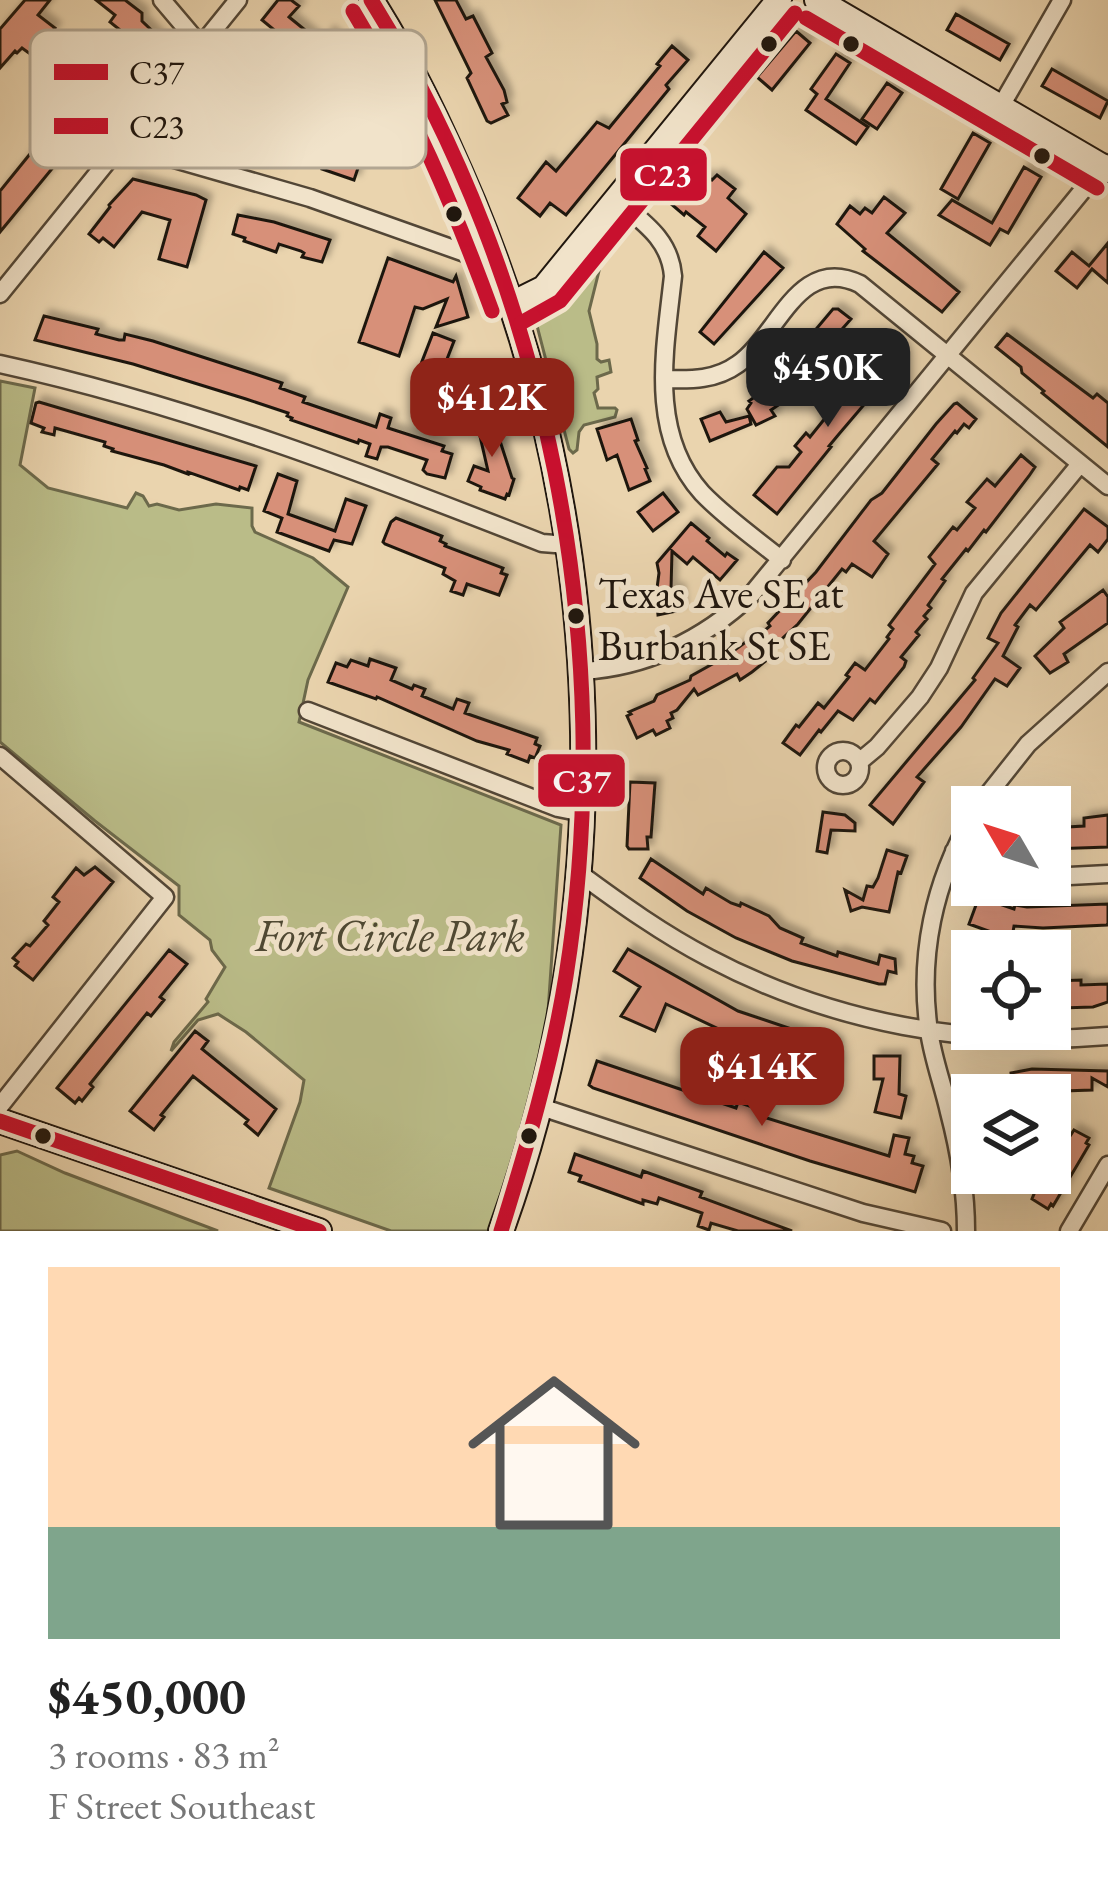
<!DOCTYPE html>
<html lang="en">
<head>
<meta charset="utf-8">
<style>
  :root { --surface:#fff; --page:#f2f2f2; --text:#222; --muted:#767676; --line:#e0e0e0; --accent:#8f2418 }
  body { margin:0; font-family:"EB Garamond",serif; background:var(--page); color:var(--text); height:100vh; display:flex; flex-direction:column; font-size:45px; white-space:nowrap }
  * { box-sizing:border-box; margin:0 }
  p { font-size:39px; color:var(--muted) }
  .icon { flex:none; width:66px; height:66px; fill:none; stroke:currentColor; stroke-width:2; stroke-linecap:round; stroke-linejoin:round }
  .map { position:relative; height:1231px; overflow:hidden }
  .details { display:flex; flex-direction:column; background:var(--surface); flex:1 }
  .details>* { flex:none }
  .needle { width:78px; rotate:309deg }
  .fabs { position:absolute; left:951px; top:786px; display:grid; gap:24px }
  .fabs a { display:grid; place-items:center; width:120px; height:120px; border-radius:0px; background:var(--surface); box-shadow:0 12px 48px #0002; font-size:60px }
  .price { position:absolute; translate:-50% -102px; padding:0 27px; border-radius:24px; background:var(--accent); color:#fff; font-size:39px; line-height:78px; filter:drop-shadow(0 3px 6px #0008) }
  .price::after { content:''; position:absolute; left:50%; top:72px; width:36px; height:27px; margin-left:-18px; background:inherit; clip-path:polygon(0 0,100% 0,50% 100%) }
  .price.on { background:#222; color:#fff }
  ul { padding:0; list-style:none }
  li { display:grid; align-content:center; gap:24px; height:636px; padding:0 48px }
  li+li { border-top:3px solid var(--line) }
  li span { display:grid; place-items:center; height:372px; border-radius:0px; color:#555 }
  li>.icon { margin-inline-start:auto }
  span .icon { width:216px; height:216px; fill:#fffc; stroke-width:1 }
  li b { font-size:51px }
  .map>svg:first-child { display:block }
  .green { fill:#babc88; stroke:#6c694b; stroke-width:3 }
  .building { fill:#d79079; stroke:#1f160e; stroke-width:3; filter:url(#shadow) }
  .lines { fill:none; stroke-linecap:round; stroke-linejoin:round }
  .street-casing { stroke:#524636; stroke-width:21 }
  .secondary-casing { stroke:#1f160e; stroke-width:28 }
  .street { stroke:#f1e3ca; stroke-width:16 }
  .secondary { stroke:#f1e3ca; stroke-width:24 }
  .bus-1-casing { stroke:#f1e3ca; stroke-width:24 }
  .bus-2-casing { stroke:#f1e3ca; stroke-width:24 }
  .bus-1 { stroke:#c8102e; stroke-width:15 }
  .bus-2 { stroke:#c8102e; stroke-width:15 }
  .bus-dot { fill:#1f160e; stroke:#f1e3ca; stroke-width:4.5 }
  .labels { text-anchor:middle; stroke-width:10; stroke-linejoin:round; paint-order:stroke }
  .bus-label { font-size:42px; fill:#1f160e; stroke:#f1e3ca; text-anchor:start }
  .park-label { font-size:45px; font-style:italic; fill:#4e4833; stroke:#f1e3ca }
  .key { fill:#f1e3ca; stroke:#b2a692; stroke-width:3 }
  .key-label { font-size:33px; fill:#1f160e }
  .line-badge { stroke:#f1e3ca; stroke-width:4.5 }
  .badge-label { font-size:33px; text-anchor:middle; font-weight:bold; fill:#fff }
</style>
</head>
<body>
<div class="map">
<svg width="1108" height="1231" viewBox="0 0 1108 1231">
  <defs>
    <filter id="shadow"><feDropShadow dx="5.5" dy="-5.5" stdDeviation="3" flood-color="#0004"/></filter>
  </defs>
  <rect width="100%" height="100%" fill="#ead4ae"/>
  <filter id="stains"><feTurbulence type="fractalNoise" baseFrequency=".00167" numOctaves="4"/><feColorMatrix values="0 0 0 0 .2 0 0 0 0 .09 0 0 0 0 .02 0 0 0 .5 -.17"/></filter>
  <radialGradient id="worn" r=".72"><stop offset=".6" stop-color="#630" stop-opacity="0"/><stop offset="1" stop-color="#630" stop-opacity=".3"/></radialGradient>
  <path class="green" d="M 602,248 L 604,251 L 589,311 L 597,344 L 597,359 L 601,362 L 609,360 L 611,372 L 597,377 L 598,389 L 594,393 L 598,408 L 615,408 L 617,410 L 615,417 L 584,425 L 579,432 L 577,450 L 573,453 L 569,449 L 536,322 Z
    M 0,381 L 35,388 L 20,465 L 48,488 L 127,508 L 136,493 L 143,496 L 149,506 L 157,504 L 179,510 L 216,504 L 252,508 L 252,526 L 255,532 L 313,558 L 348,587 L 308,680 L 299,722 L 561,825 L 546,1040 L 492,1231 L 391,1231 L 269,1188 L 300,1102 L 304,1080 L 246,1032 L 218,1014 L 198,1020 L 171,1051 L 174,1042 L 208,1002 L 206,999 L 225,967 L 212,950 L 210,940 L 179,915 L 179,886 L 95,821 L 0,742 Z
    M 17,1151 L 65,1173 L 218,1231 L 0,1231 L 0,1155 Z"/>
  <path class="building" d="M 25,0 L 50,0 L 38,15 L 55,28 L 33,56 L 22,48 L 17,53 L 15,51 L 0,68 L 0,29 Z
    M 96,0 L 125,0 L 142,13 L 142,21 L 164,42 L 146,59 L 131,47 L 135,42 L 110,22 L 115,15 Z
    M 278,0 L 291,0 L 299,6 L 289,17 L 321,43 L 329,32 L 344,44 L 323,70 L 262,20 Z
    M 435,0 L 456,0 L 466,19 L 473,16 L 492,53 L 486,57 L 504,90 L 507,102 L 502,104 L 508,115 L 491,123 L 487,121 L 467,78 L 471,73 Z
    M 956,14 L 1009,44 L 1000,60 L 947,30 Z
    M 796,31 L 810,43 L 772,90 L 757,77 Z
    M 672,46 L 688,60 L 666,85 L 669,89 L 566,215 L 550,203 L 540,216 L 518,198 L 546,162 L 556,171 L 597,122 L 609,128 L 660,66 L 657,64 Z
    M 836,54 L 850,63 L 826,99 L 868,127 L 856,144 L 806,110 L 817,94 L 811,89 Z
    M 108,68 L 128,82 L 128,88 L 63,165 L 58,167 L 55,165 L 0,232 L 0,191 L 30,154 L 36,159 L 59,130 L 52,125 L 78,94 L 85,89 L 89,92 Z
    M 1052,69 L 1108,101 L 1100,118 L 1042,86 Z
    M 887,83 L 902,93 L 877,129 L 862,119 Z
    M 346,94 L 379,105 L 373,123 L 359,118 L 346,157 L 360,162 L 354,180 L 322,169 Z
    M 973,133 L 990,143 L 958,199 L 941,189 Z
    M 1024,167 L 1041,177 L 1008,233 L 1000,229 L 990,245 L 939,215 L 952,200 L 992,223 Z
    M 717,175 L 735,189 L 728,198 L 746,214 L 716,251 L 698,236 L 705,227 L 686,212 L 684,215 L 670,203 L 670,199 L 682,183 L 693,192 L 707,176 L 712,180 Z
    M 133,179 L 196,195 L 206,200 L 187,267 L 159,259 L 170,220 L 142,212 L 114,247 L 103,238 L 99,242 L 89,234 L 110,207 L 109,205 Z
    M 884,197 L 905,213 L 887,233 L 959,292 L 942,312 L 863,251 L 865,249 L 837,224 L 850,206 L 860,214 L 865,208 L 872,213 Z
    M 238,215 L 274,222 L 330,240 L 322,262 L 302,257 L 304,253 L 301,251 L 279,244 L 276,252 L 244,241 L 245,238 L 233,234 Z
    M 1108,243 L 1108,283 L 1092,269 L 1077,288 L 1056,271 L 1072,252 L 1089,266 Z
    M 764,252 L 783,268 L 714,344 L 700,332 Z
    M 388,258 L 453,282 L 456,276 L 468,317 L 436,327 L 447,299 L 423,309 L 415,307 L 399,356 L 359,342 Z
    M 833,309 L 838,309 L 851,319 L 820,354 L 824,358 L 817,367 L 812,363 L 780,404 L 771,410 L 775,416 L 756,425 L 747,409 L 751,403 L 749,401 L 778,380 L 775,378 Z
    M 44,316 L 98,329 L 96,334 L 119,340 L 124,340 L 125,334 L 153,341 L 255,374 L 282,383 L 280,388 L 305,397 L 303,402 L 376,427 L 380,414 L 391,418 L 388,428 L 444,446 L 442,451 L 452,454 L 445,478 L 427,474 L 423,470 L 427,460 L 388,447 L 381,447 L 377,459 L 366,456 L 370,444 L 359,440 L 358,443 L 291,420 L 292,418 L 287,416 L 288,413 L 246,399 L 133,364 L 35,340 Z
    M 433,333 L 454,341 L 442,372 L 421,364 Z
    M 1007,334 L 1093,398 L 1097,394 L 1108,403 L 1108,447 L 1042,393 L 1044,391 L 1022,373 L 1021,367 L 996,347 Z
    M 880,343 L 899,359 L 895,365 L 897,366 L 839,434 L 829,446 L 831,447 L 777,514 L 754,495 L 777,467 L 789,467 L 801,452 L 795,446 L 806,433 L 810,437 L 818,427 L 855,381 L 852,378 Z
    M 39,402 L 256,466 L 248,490 L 240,487 L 239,490 L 188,472 L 188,474 L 164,465 L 112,451 L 113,449 L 104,446 L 105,442 L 55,428 L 54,435 L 42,432 L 44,428 L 31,423 L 36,403 Z
    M 957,403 L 976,419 L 969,428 L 964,424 L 957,433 L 955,431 L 932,459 L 938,464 L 874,541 L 888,554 L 872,577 L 852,564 L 846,572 L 842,569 L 798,624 L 763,656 L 767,660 L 752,672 L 740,680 L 737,674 L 698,695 L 694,689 L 677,710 L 671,713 L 673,718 L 667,721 L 670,728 L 656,735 L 653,730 L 637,738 L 627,716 L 631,714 L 629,712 L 654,701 L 657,695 L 690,680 L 691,676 L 725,657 L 750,639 L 751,642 L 770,626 L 768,623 L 816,572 L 871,500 L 882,493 L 936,424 L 954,404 Z
    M 479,409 L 497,413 L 492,442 L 500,441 L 512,478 L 514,479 L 509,495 L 507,494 L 505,499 L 480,490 L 481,487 L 468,481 L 474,466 L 488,471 L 479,432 L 475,431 Z
    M 720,412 L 726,422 L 749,416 L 751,424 L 710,441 L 701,419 Z
    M 631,419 L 638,440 L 635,441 L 647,468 L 645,469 L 650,481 L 629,490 L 617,455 L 607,460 L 597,429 Z
    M 1021,455 L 1035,467 L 1029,476 L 986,532 L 984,530 L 968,551 L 966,549 L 942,579 L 945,581 L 928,605 L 931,608 L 924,616 L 927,619 L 916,632 L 919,635 L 901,657 L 906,661 L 904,667 L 882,694 L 875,703 L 870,699 L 853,720 L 838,711 L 821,732 L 819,730 L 800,755 L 783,743 L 796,725 L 799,727 L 818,703 L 824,708 L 849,677 L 846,675 L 855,663 L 865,670 L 889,639 L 887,637 L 893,629 L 889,625 L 935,564 L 929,557 L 953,527 L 957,530 L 975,508 L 967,502 L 987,479 L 995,486 Z
    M 278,474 L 297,481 L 288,514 L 335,531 L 346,499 L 366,506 L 352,544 L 334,540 L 329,551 L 277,532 L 282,518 L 264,511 Z
    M 663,493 L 678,512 L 653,531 L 638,512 Z
    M 1084,509 L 1108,527 L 1108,539 L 1098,552 L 1090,545 L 1036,610 L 1030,605 L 1015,625 L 1018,627 L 1003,656 L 1020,668 L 1007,686 L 995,679 L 961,727 L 917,777 L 924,782 L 893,824 L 870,805 L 975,680 L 973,678 L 998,643 L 988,638 L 1001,613 Z
    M 396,518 L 442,536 L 440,541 L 446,544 L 445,546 L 503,568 L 501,573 L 507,575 L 499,595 L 467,584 L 463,595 L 451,591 L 455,581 L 443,574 L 445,568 L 385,544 L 383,542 L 391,522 Z
    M 691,523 L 709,538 L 707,541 L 725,556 L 727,553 L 737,560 L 720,580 L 693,557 L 687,564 L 672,551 L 671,589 L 679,589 L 681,610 L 658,615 L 656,596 L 659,573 L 657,563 Z
    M 1103,590 L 1108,597 L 1108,623 L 1064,654 L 1068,662 L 1050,673 L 1035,656 L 1064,628 L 1060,622 Z
    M 370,659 L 396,668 L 391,680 L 412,689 L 414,685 L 425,689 L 422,696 L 453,709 L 457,699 L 469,703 L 465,713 L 537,738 L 535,744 L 540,746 L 535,758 L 530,756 L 528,762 L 507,754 L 509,750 L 477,741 L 377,697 L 376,699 L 328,682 L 336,663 L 347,667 L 351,660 L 368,666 Z
    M 630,782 L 655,783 L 651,837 L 647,837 L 648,849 L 629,849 L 627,846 Z
    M 823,812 L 845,815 L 855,823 L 855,831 L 831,830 L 827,853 L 817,851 Z
    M 1108,815 L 1108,847 L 1050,849 L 1050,828 L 1084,826 L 1084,818 Z
    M 887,850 L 907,856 L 901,873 L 898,872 L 889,912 L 862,907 L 851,911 L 845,890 L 863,900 L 867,886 L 873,887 L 878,878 Z
    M 651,859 L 703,894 L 706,888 L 731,903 L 740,906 L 741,903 L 769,916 L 780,928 L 803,938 L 801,943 L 837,956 L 838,952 L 878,964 L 880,955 L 895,959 L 896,973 L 888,971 L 885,984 L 879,984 L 792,961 L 736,938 L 687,911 L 640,878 Z
    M 95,867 L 113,882 L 33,980 L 15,966 L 18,962 L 13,958 L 26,944 L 30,946 L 48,925 L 44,921 L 59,902 L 53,897 L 76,868 L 84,875 Z
    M 979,897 L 1014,909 L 1015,905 L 1027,907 L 1108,904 L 1108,923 L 1107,925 L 1043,928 L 1014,926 L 1013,932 L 991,932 L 969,924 Z
    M 628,949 L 738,1011 L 836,1044 L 832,1061 L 836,1063 L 824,1096 L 810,1092 L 816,1076 L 798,1069 L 800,1062 L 740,1039 L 666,1004 L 655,1031 L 621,1016 L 640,987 L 614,971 Z
    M 169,950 L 187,964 L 160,997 L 164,1000 L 151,1016 L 147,1013 L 90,1084 L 93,1087 L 82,1101 L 79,1098 L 75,1103 L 57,1088 Z
    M 1081,980 L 1081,985 L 1108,984 L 1108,1002 L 1093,1007 L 1061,1008 L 1061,1006 L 1056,1006 L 1055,981 Z
    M 195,1031 L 208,1041 L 202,1049 L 276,1109 L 258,1135 L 245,1124 L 248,1120 L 193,1076 L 161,1115 L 164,1117 L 154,1130 L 130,1111 Z
    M 874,1056 L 900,1056 L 899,1094 L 906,1096 L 901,1118 L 875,1112 L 883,1079 L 874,1079 Z
    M 597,1061 L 736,1108 L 738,1102 L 761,1110 L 760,1116 L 889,1156 L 894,1135 L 909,1138 L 905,1154 L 914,1156 L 912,1163 L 923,1166 L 915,1192 L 810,1161 L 593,1088 L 589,1085 Z
    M 1032,1069 L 1108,1071 L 1108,1087 L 1092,1078 L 1092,1090 L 1063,1091 L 1063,1095 L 1013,1095 L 1011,1073 Z
    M 1074,1130 L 1089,1138 L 1086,1143 L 1089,1145 L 1053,1206 L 1051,1204 L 1048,1209 L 1032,1199 L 1034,1194 L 1046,1173 L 1050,1173 L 1050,1167 Z
    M 575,1154 L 641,1177 L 643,1171 L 702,1192 L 700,1197 L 792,1231 L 738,1231 L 711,1223 L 709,1230 L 698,1226 L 702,1213 L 659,1198 L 657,1204 L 643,1200 L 643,1204 L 579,1181 L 581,1176 L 569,1172 Z"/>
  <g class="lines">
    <g class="street-casing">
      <path id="street" d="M 162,0 L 201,46
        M 1001,106 L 1062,0
        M 122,144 L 310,198 L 465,253 L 478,254 L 493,250
        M 617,200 C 643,222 670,239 673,276 C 665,350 648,433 702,493 C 726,518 755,538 782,560
        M 0,294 L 238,0
        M 0,364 C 187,405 364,473 542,543 L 568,545
        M 665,379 C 692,380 716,380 738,364 C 778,336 798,254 860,284 L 1108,486
        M 582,671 C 649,667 704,639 752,594 L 1105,163
        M 308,711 L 558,808 L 583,813
        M826 768a17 17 0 1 1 34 0a17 17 0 1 1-34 0Z
        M 0,756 L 165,897 L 0,1106
        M 859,762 L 877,747 L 920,697 L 939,668 L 974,593 L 1080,464
        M 978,807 L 1028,744 L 1108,672
        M 954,851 L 972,861
        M 579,873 C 621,904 663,934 709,958 C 832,1023 971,1048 1108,1036
        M 1050,877 L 1108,874
        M 541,1107 L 863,1213 L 942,1231
        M 966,1231 C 966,1192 959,1150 949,1112 C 943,1085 933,1059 929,1031 C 918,956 934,882 972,817
        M 1069,1231 L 1108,1165"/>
    </g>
    <g class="secondary-casing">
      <path id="secondary" d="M 371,0 C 412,64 444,133 473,202 C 608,528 621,899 501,1231
        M 817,0 L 1108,170
        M 512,304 L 544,288 L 779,0
        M 0,1121 L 319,1231"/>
    </g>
    <use href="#street" class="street"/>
    <use href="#secondary" class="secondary"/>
    <g class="bus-1-casing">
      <path id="bus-1" d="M 371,0 C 548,286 619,644 566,976 C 552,1063 527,1147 501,1231
        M 0,1121 L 319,1231"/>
    </g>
    <g class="bus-2-casing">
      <path id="bus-2" d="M 353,11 C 411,106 454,207 492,311
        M 806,18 L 1097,188
        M 521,323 L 560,301 L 795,13"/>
    </g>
    <use href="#bus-1" class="bus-1"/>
    <use href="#bus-2" class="bus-2"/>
  </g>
  <g class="bus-dot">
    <circle cx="769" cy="44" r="10"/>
    <circle cx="851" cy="44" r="10"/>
    <circle cx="1042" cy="156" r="10"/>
    <circle cx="454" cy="214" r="10"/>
    <circle cx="576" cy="616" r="10"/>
    <circle cx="43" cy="1136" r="10"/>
    <circle cx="529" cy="1136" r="10"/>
  </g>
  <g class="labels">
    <g class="bus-label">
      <text x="598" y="608">Texas Ave SE at<tspan x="598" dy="52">Burbank St SE</tspan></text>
    </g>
    <g class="park-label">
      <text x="390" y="951">Fort Circle Park</text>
    </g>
  </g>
  <rect x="30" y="30" width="396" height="138" rx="18" class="key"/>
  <rect x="54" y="64" width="54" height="16" fill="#c8102e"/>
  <rect x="54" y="118" width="54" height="16" fill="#c8102e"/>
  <g class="key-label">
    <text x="129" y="84">C37</text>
    <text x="129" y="138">C23</text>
  </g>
  <g class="line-badge">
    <rect x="618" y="146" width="91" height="57" rx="12" fill="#c8102e"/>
    <rect x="536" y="752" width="91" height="57" rx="12" fill="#c8102e"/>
  </g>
  <g class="badge-label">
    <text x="663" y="186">C23</text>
    <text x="582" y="792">C37</text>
  </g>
  <rect width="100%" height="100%" filter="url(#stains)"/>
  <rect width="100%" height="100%" fill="url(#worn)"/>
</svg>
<div class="fabs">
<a><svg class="needle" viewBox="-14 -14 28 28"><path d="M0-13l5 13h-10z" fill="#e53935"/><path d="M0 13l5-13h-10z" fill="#767676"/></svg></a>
<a><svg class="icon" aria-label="locate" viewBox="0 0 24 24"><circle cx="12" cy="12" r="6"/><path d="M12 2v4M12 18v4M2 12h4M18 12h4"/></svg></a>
<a><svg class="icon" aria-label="layers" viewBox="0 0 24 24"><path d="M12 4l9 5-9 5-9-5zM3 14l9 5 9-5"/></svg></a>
</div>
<b class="price on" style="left:828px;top:430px">$450K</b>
<b class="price" style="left:492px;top:460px">$412K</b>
<b class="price" style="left:762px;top:1129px">$414K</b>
</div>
<section class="details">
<ul>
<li><span style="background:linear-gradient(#ffd9b3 70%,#7fa58c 0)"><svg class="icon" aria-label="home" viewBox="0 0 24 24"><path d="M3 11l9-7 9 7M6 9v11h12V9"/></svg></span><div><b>$450,000</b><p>3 rooms · 83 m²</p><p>F Street Southeast</p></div></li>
</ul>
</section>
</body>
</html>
